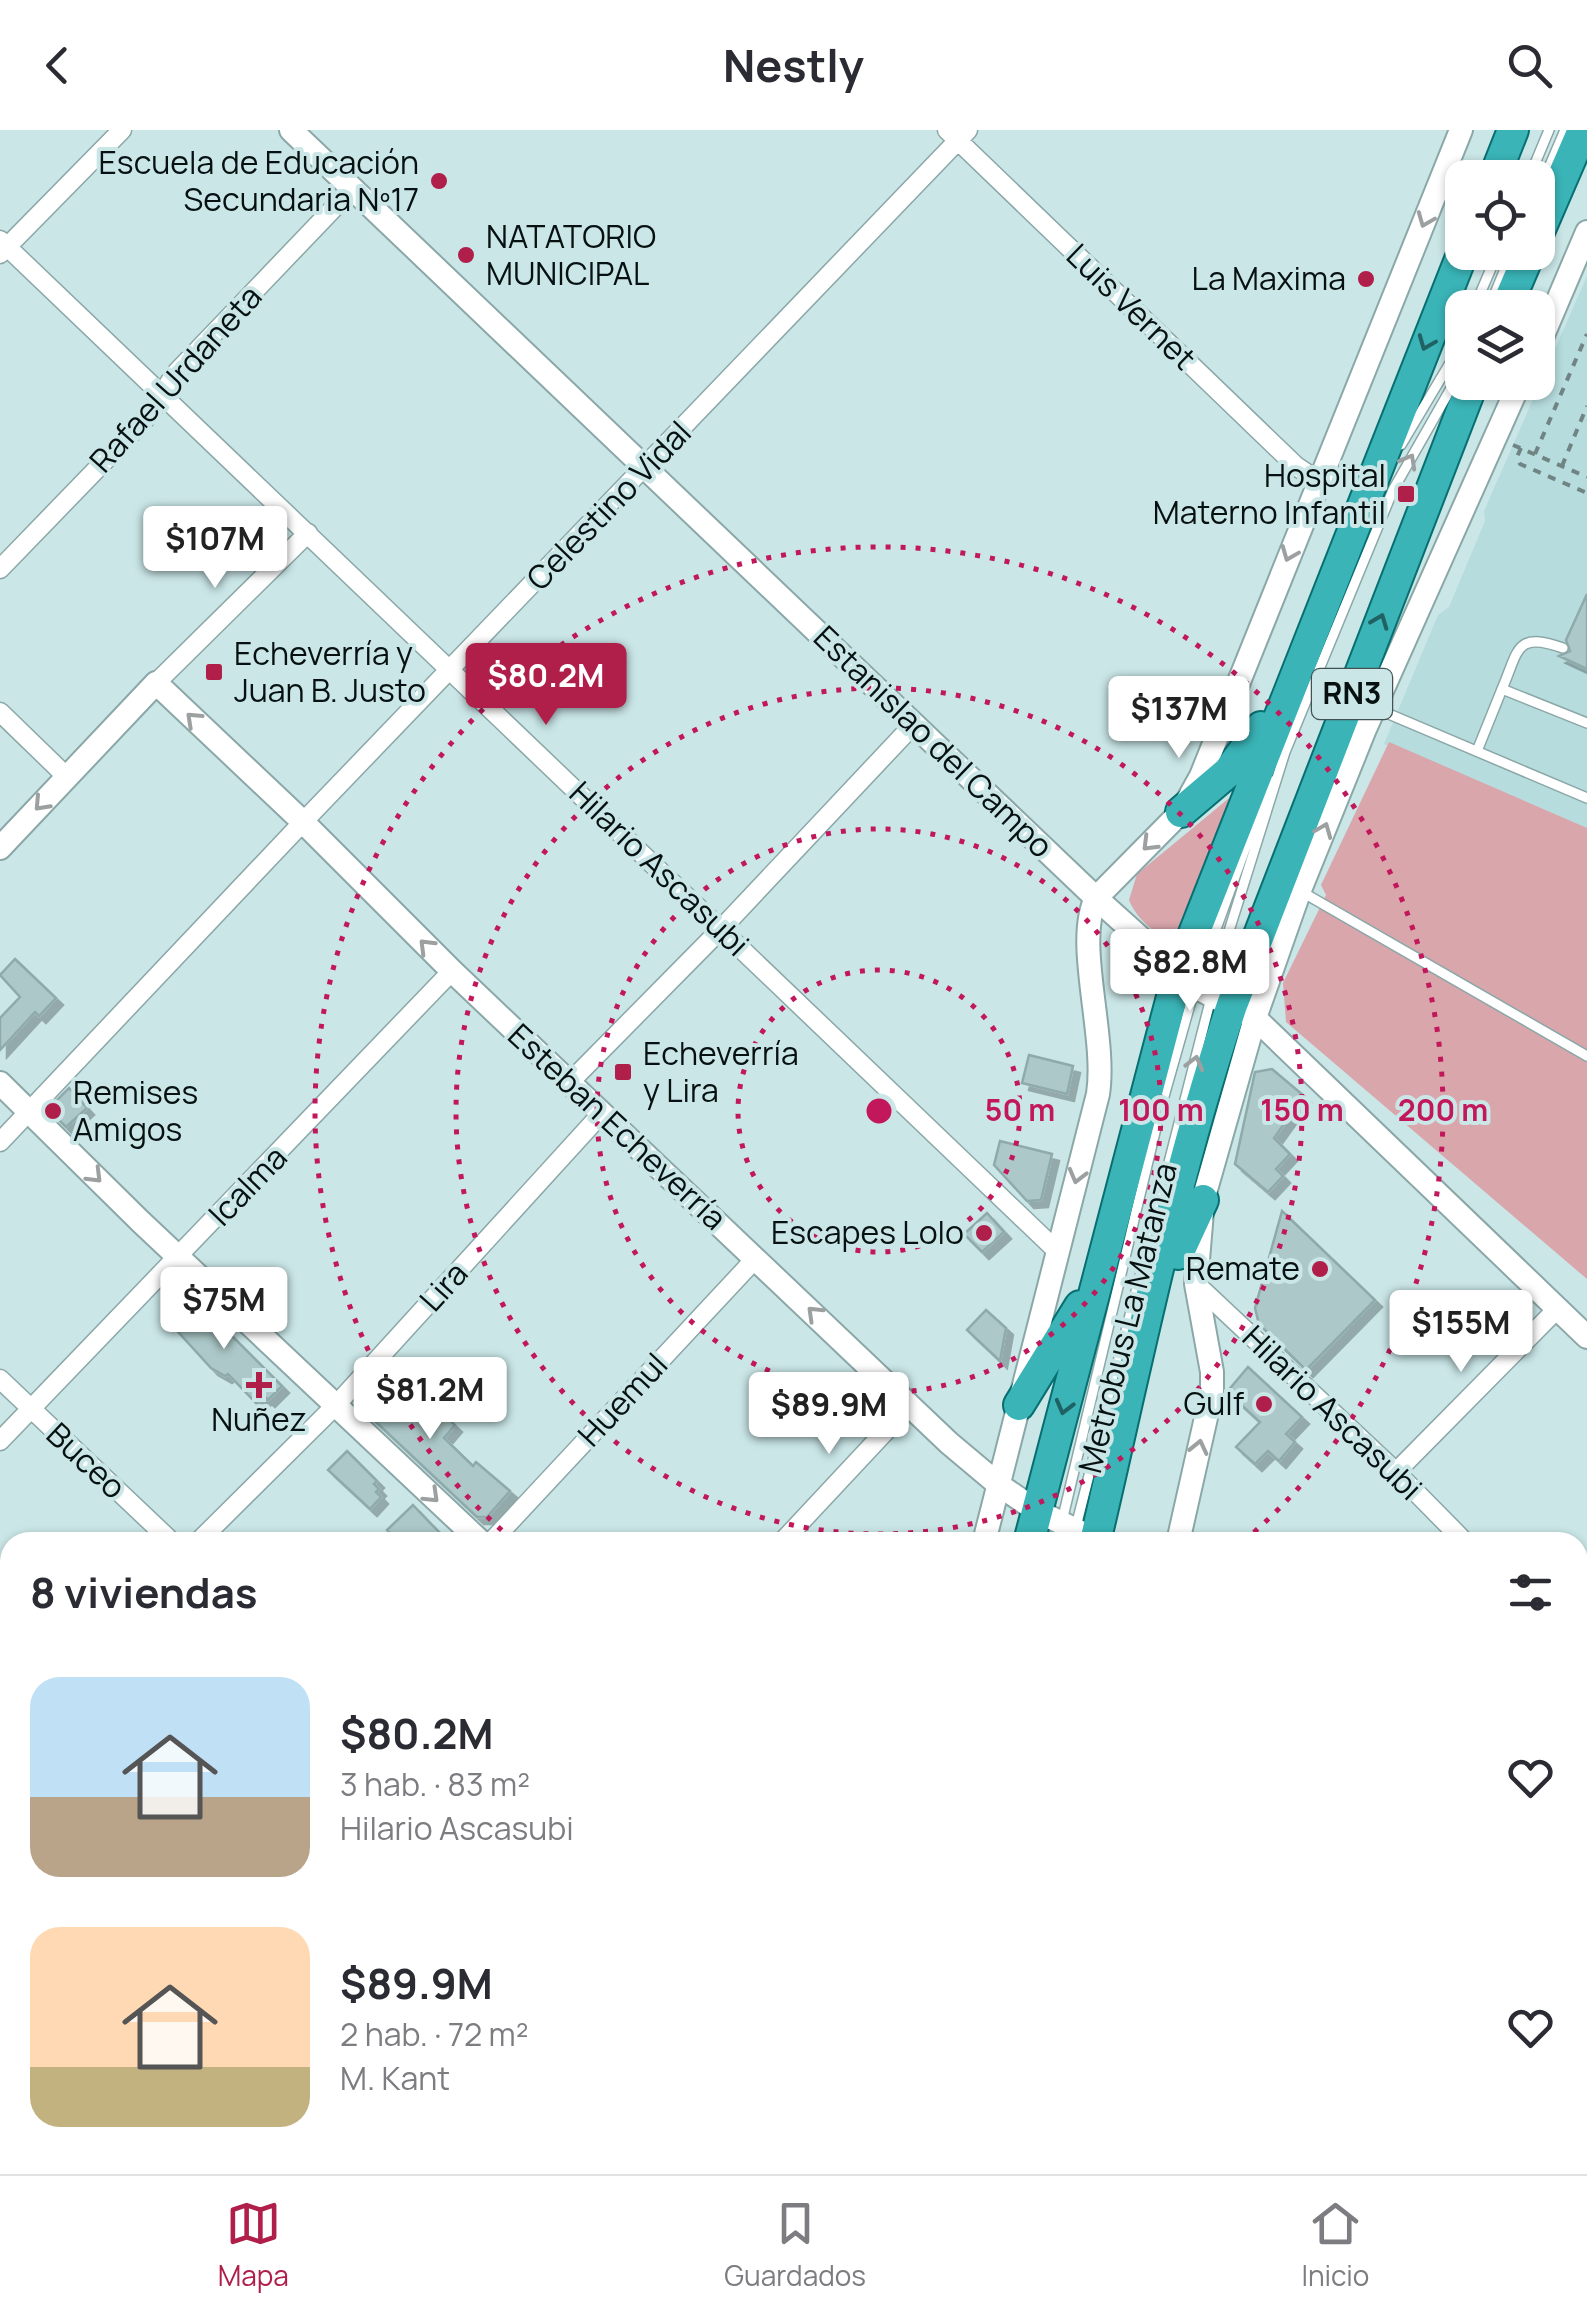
<!DOCTYPE html>
<html lang="es">
<head>
<meta charset="utf-8">
<style>
  :root { --surface:#fff; --page:#f7f7f7; --text:#2b2b33; --muted:#7c7c81; --line:#e1e1e2; --accent:#b01e4a }
  body { margin:0; font-family:Manrope,sans-serif; background:var(--page); color:var(--text); height:100vh; display:flex; flex-direction:column; font-size:38px; white-space:nowrap }
  * { box-sizing:border-box; margin:0 }
  p { font-size:32px; color:var(--muted) }
  .icon { flex:none; width:55px; height:55px; fill:none; stroke:currentColor; stroke-width:2; stroke-linecap:round; stroke-linejoin:round }
  .map { position:relative; flex:1; overflow:hidden }
  .side { position:absolute; left:0px; top:1402px; width:1588px; height:642px; display:flex; flex-direction:column; background:var(--surface); border-radius:30px 30px 0 0; box-shadow:0 2px 8px #0004 }
  .side>* { flex:none }
  .tools { position:absolute; left:1445px; top:30px; display:grid; gap:20px }
  .tools a { display:grid; place-items:center; width:110px; height:110px; border-radius:20px; background:var(--surface); box-shadow:0 2px 8px #0004; font-size:50px }
  .price { position:absolute; translate:-50% -85px; padding:0 22px; border-radius:10px; background:#fff; color:#222; font-size:32px; line-height:65px; filter:drop-shadow(0 2px 5px #0008) }
  .price::after { content:''; position:absolute; left:50%; top:60px; width:30px; height:22px; margin-left:-15px; background:inherit; clip-path:polygon(0 0,100% 0,50% 100%) }
  .price.on { background:var(--accent); color:#fff }
  ul { padding:0; list-style:none }
  li { display:flex; align-items:center; gap:30px; height:250px; padding:0 30px }
  li span { display:grid; place-items:center; flex:none; width:280px; height:200px; border-radius:30px; color:#555 }
  li>.icon { margin-inline-start:auto }
  span .icon { width:120px; height:120px; fill:#fffc; stroke-width:1 }
  li b { font-size:42px }
  h2 { display:flex; justify-content:space-between; align-items:center; height:120px; padding:0 30px; font-size:42px }
  header { display:flex; justify-content:space-between; align-items:center; height:130px; padding:0 30px; background:var(--surface); font-size:45px; font-weight:700 }
  .dock { display:flex; justify-content:space-around; align-items:center; height:140px; border-top:2px solid var(--line); background:var(--surface); font-size:28px; color:var(--muted) }
  .dock a { display:grid; justify-items:center; gap:5px }
  .dock .on { color:var(--accent) }
  .map>svg:first-child { display:block }
  .built { fill:#b6dcdd }
  .green { fill:#d9a6ac }
  .building { fill:#acc8c8; stroke:#8faaab; stroke-width:2.5; filter:url(#shadow) }
  .lines { fill:none; stroke-linecap:round; stroke-linejoin:round }
  .service-casing { stroke:#8ba7a7; stroke-width:12 }
  .minor-casing { stroke:#8ba7a7; stroke-width:21 }
  .tertiary-casing { stroke:#8ba7a7; stroke-width:26 }
  .trunk-casing { stroke:#086f71; stroke-width:34 }
  .path { stroke:#708484; stroke-width:4; stroke-dasharray:8 8; stroke-linecap:butt }
  .service { stroke:#fff; stroke-width:9 }
  .minor { stroke:#fff; stroke-width:18 }
  .tertiary { stroke:#fff; stroke-width:22 }
  .trunk { stroke:#3ab4b7; stroke-width:30 }
  .oneway { stroke:#9ca0a0 }
  .oneway2 { stroke:#206264 }
  .ring { fill:none; stroke:#c2185b; stroke-width:5; stroke-dasharray:5 10 }
  .poi-dot { fill:#b01e4a; stroke:#cae6e7; stroke-width:4 }
  .labels { text-anchor:middle; stroke-width:8; stroke-linejoin:round; paint-order:stroke }
  .shield { fill:#cae6e7; stroke:#425151; stroke-width:2.5 }
  .shield-label { font-size:30px; font-weight:bold; fill:#071111 }
  .poi-label { font-size:32px; fill:#071111; stroke:#cae6e7; text-anchor:end }
  .street-label { font-size:32px; fill:#071111; stroke:#cae6e7 }
  .centre { fill:#c2185b; stroke:#cae6e7; stroke-width:5 }
  .ring-label { font-size:30px; text-anchor:middle; font-weight:bold; fill:#c2185b; stroke:#cae6e7; stroke-width:8; stroke-linejoin:round; paint-order:stroke }
</style>
</head>
<body>
<header><svg class="icon" aria-label="back" viewBox="0 0 24 24"><path d="M15 5l-7 7 7 7"/></svg>Nestly<svg class="icon" aria-label="search" viewBox="0 0 24 24"><circle cx="10" cy="10" r="6"/><path d="M15 15l6 6"/></svg></header>
<div class="map">
<svg width="1587" height="2044" viewBox="0 0 1587 2044">
  <defs>
    <filter id="shadow"><feDropShadow dx="7" dy="7" stdDeviation="0" flood-color="#0004"/></filter>
  </defs>
  <rect width="100%" height="100%" fill="#cae6e7"/>
  <path class="built" d="M 1587,146 L 1587,699 L 1384,614 L 1438,485 L 1449,477 L 1485,391 L 1484,381 Z"/>
  <path class="green" d="M 1389,612 L 1587,698 L 1587,1149 L 1286,892 L 1283,853 L 1326,765 L 1321,755 Z
    M 1239,660 L 1178,814 C 1157,806 1137,790 1129,770 L 1137,744 Z"/>
  <path class="building" d="M 1587,464 L 1587,539 L 1559,526 L 1570,521 L 1566,510 Z
    M 15,829 L 56,868 L 39,886 L 35,882 L 0,920 L 0,888 L 20,867 L 0,845 Z
    M 1029,925 L 1073,936 L 1067,964 L 1022,953 Z
    M 1272,939 L 1304,966 L 1274,1008 L 1290,1024 L 1276,1039 L 1283,1046 L 1268,1062 L 1235,1034 L 1255,942 Z
    M 69,958 L 87,978 L 66,997 L 48,979 Z
    M 1000,1011 L 1052,1024 L 1041,1070 L 1027,1071 L 994,1035 Z
    M 1282,1081 L 1375,1170 L 1306,1240 L 1259,1194 L 1255,1178 Z
    M 987,1083 L 1004,1102 L 982,1122 L 964,1104 Z
    M 195,1169 L 282,1256 L 268,1270 L 265,1267 L 257,1274 L 228,1244 L 225,1246 L 211,1238 L 170,1193 Z
    M 986,1180 L 1006,1198 L 1000,1231 L 967,1200 Z
    M 392,1232 L 410,1248 L 401,1258 L 433,1286 L 442,1283 L 455,1295 L 444,1308 L 473,1336 L 476,1332 L 510,1361 L 487,1387 L 477,1387 L 359,1276 L 359,1268 Z
    M 1248,1237 L 1302,1287 L 1286,1304 L 1295,1312 L 1279,1331 L 1268,1321 L 1255,1334 L 1236,1317 L 1260,1292 L 1227,1262 Z
    M 347,1321 L 377,1351 L 374,1354 L 379,1359 L 376,1362 L 381,1367 L 370,1379 L 328,1340 Z
    M 413,1375 L 433,1396 L 449,1412 L 399,1412 L 387,1400 Z"/>
  <g class="lines">
    <g class="service-casing">
      <path id="service" d="M 1529,48 L 1549,0
        M 1538,63 L 1565,0
        M 1474,178 L 1498,122
        M 1489,178 L 1512,122
        M 1401,315 L 1450,233 L 1462,204
        M 1502,559 C 1519,520 1515,501 1563,518
        M 1377,579 L 1587,668
        M 1477,621 L 1502,559 L 1587,593
        M 1302,762 L 1587,926
        M 1057,1412 L 1161,977 L 1195,857 L 1270,650
        M 1072,1412 L 1224,817 L 1285,622 L 1393,360 L 1462,239
        M 879,2044 L 882,2035
        M 895,2044 L 897,2035"/>
    </g>
    <g class="minor-casing">
      <path id="minor" d="M 947,0 L 1296,336 L 1318,351
        M 0,110 L 1057,1121
        M 0,124 L 122,0
        M 0,439 L 150,284 L 174,245 L 352,59
        M 156,553 L 308,403
        M 0,582 L 67,647
        M 570,952 L 721,799 L 914,594
        M 0,1012 L 303,692 L 968,0
        M 1196,1154 L 1396,1342 L 1465,1412
        M 0,1249 L 172,1412
        M 0,1311 L 452,841
        M 1396,1342 L 1557,1179
        M 198,1412 L 337,1274 L 602,983
        M 491,1412 L 756,1128
        M 782,1412 L 910,1275
        M 1578,1452 L 1587,1443
        M 1578,1512 L 1587,1517
        M 0,1541 L 10,1550
        M 1578,1806 L 1587,1796
        M 0,1921 L 10,1910
        M 0,1971 L 10,1981
        M 66,2035 L 76,2044
        M 520,2035 L 529,2044
        M 470,2044 L 478,2035
        M 1042,2044 L 1045,2035
        M 1353,2044 L 1361,2035"/>
    </g>
    <g class="tertiary-casing">
      <path id="tertiary" d="M 291,0 L 1096,768 L 1195,857 L 1255,888 L 1587,1207
        M 1538,217 L 1587,102
        M 0,718 L 156,553 L 303,692 L 452,841 L 949,1313 L 999,1355 L 1037,1381 L 1101,1412
        M 0,953 L 141,1092 L 481,1412
        M 984,1412 L 1098,964 C 1107,906 1074,813 1096,768 L 1181,682 L 1201,646 L 1461,0
        M 1178,1412 L 1212,1261 L 1212,1242 L 1196,1154 L 1203,1070 L 1255,888 L 1300,760 L 1365,599 L 1520,252
        M 1578,1863 L 1587,1872
        M 1177,2035 L 1187,2044
        M 811,2044 L 814,2035"/>
    </g>
    <g class="trunk-casing">
      <path id="trunk" d="M 1494,48 L 1513,0
        M 1538,104 L 1583,0
        M 1506,178 L 1530,122
        M 1181,682 L 1228,642 L 1261,597
        M 1178,1124 L 1203,1070
        M 1019,1275 L 1080,1176
        M 1029,1412 L 1178,844 L 1463,122
        M 1095,1412 C 1137,1233 1173,1050 1232,875 L 1473,252
        M 862,2044 L 865,2035
        M 932,2044 L 935,2035
        M 986,2044 L 991,2035"/>
    </g>
    <path class="path" d="M 1453,102 L 1462,79
      M 1513,315 L 1587,347
      M 1521,318 L 1517,327 L 1520,334 L 1587,363
      M 1535,324 L 1587,204
      M 1562,336 L 1587,276"/>
    <use href="#service" class="service"/>
    <use href="#minor" class="minor"/>
    <use href="#tertiary" class="tertiary"/>
    <use href="#trunk" class="trunk"/>
  </g>
  <defs><path id="oneway-chevron" d="M-2-3.5L2.5 0L-2 3.5" fill="none" stroke-width="1.6" stroke-linecap="round" stroke-linejoin="round" transform="scale(2.5)"/></defs>
  <g class="oneway">
    <use href="#oneway-chevron" transform="translate(1425 90) rotate(112)"/>
    <use href="#oneway-chevron" transform="translate(1409 331) rotate(-61)"/>
    <use href="#oneway-chevron" transform="translate(1289 424) rotate(112)"/>
    <use href="#oneway-chevron" transform="translate(193 589) rotate(-137)"/>
    <use href="#oneway-chevron" transform="translate(41 674) rotate(133)"/>
    <use href="#oneway-chevron" transform="translate(1324 700) rotate(-68)"/>
    <use href="#oneway-chevron" transform="translate(1149 714) rotate(135)"/>
    <use href="#oneway-chevron" transform="translate(426 816) rotate(-135)"/>
    <use href="#oneway-chevron" transform="translate(1195 933) rotate(-75)"/>
    <use href="#oneway-chevron" transform="translate(95 1046) rotate(45)"/>
    <use href="#oneway-chevron" transform="translate(1077 1046) rotate(105)"/>
    <use href="#oneway-chevron" transform="translate(814 1183) rotate(-136)"/>
    <use href="#oneway-chevron" transform="translate(1199 1317) rotate(-77)"/>
    <use href="#oneway-chevron" transform="translate(432 1366) rotate(44)"/>
  </g>
  <g class="oneway2">
    <use href="#oneway-chevron" transform="translate(1426 213) rotate(112)"/>
    <use href="#oneway-chevron" transform="translate(1380 491) rotate(-69)"/>
    <use href="#oneway-chevron" transform="translate(1064 1277) rotate(105)"/>
  </g>
  <g class="ring">
    <circle cx="879" cy="981" r="141"/>
    <circle cx="879" cy="981" r="282"/>
    <circle cx="879" cy="981" r="423"/>
    <path d="M513 1410A564 564 0 1 1 1245 1410"/>
  </g>
  <g class="poi-dot">
    <circle cx="439" cy="51" r="10"/>
    <circle cx="466" cy="125" r="10"/>
    <circle cx="1366" cy="149" r="10"/>
    <rect x="1396" y="354" width="20" height="20" rx="5"/>
    <rect x="204" y="532" width="20" height="20" rx="5"/>
    <rect x="613" y="932" width="20" height="20" rx="5"/>
    <circle cx="53" cy="981" r="10"/>
    <circle cx="984" cy="1103" r="10"/>
    <circle cx="1320" cy="1139" r="10"/>
    <path d="M254 1240h10v10h10v10h-10v10h-10v-10h-10v-10h10z"/>
    <circle cx="1264" cy="1274" r="10"/>
  </g>
  <g class="labels">
    <rect class="shield" x="1312" y="539" width="80" height="50" rx="8"/>
    <g class="shield-label">
      <text x="1352" y="574">RN3</text>
    </g>
    <g class="poi-label">
      <text x="419" y="44">Escuela de Educación<tspan x="419" dy="37">Secundaria Nº17</tspan></text>
      <text x="486" y="118" text-anchor="start">NATATORIO<tspan x="486" dy="37">MUNICIPAL</tspan></text>
      <text x="1346" y="160">La Maxima</text>
      <text x="1386" y="357">Hospital<tspan x="1386" dy="37">Materno Infantil</tspan></text>
      <text x="234" y="535" text-anchor="start">Echeverría y<tspan x="234" dy="37">Juan B. Justo</tspan></text>
      <text x="643" y="935" text-anchor="start">Echeverría<tspan x="643" dy="37">y Lira</tspan></text>
      <text x="73" y="974" text-anchor="start">Remises<tspan x="73" dy="37">Amigos</tspan></text>
      <text x="964" y="1114">Escapes Lolo</text>
      <text x="1300" y="1150">Remate</text>
      <text x="1244" y="1285">Gulf</text>
      <text x="259" y="1301" text-anchor="middle">Nuñez</text>
    </g>
    <g class="street-label">
      <text transform="translate(1131 177) rotate(44)" y="11">Luis Vernet</text>
      <text transform="translate(176 249) rotate(-48)" y="11">Rafael Urdaneta</text>
      <text transform="translate(609 376) rotate(-46)" y="11">Celestino Vidal</text>
      <text transform="translate(933 612) rotate(44)" y="11">Estanislao del Campo</text>
      <text transform="translate(659 739) rotate(44)" y="11">Hilario Ascasubi</text>
      <text transform="translate(617 997) rotate(43)" y="11">Esteban Echeverría</text>
      <text transform="translate(248 1056) rotate(-46)" y="11">Icalma</text>
      <text transform="translate(444 1157) rotate(-48)" y="11">Lira</text>
      <text transform="translate(1128 1188) rotate(-76)" y="11">Metrobus La Matanza</text>
      <text transform="translate(623 1270) rotate(-47)" y="11">Huemul</text>
      <text transform="translate(1332 1283) rotate(44)" y="11">Hilario Ascasubi</text>
      <text transform="translate(86 1331) rotate(43)" y="11">Buceo</text>
    </g>
  </g>
  <circle cx="879" cy="981" r="15" class="centre"/>
  <g class="ring-label">
    <text x="1020" y="991">50 m</text>
    <text x="1161" y="991">100 m</text>
    <text x="1302" y="991">150 m</text>
    <text x="1443" y="991">200 m</text>
  </g>
</svg>
<div class="tools">
<a><svg class="icon" aria-label="locate" viewBox="0 0 24 24"><circle cx="12" cy="12" r="6"/><path d="M12 2v4M12 18v4M2 12h4M18 12h4"/></svg></a>
<a><svg class="icon" aria-label="layers" viewBox="0 0 24 24"><path d="M12 4l9 5-9 5-9-5zM3 14l9 5 9-5"/></svg></a>
</div>
<b class="price" style="left:215px;top:461px">$107M</b>
<b class="price on" style="left:546px;top:598px">$80.2M</b>
<b class="price" style="left:1179px;top:631px">$137M</b>
<b class="price" style="left:1190px;top:884px">$82.8M</b>
<b class="price" style="left:224px;top:1222px">$75M</b>
<b class="price" style="left:1461px;top:1245px">$155M</b>
<b class="price" style="left:430px;top:1312px">$81.2M</b>
<b class="price" style="left:829px;top:1327px">$89.9M</b>
<section class="side">
<h2>8 viviendas<svg class="icon" aria-label="filters" viewBox="0 0 24 24"><path d="M4 7h16M4 17h16"/><circle cx="9" cy="7" r="2"/><circle cx="15" cy="17" r="2"/></svg></h2>
<ul>
<li><span style="background:linear-gradient(#bfe0f5 60%,#b9a48a 0)"><svg class="icon" aria-label="home" viewBox="0 0 24 24"><path d="M3 11l9-7 9 7M6 9v11h12V9"/></svg></span><div><b>$80.2M</b><p>3 hab. · 83 m²</p><p>Hilario Ascasubi</p></div><svg class="icon" aria-label="heart" viewBox="0 0 24 24"><path d="M12 20l-8-8c-3-5 5-10 8-4 3-6 11-1 8 4z"/></svg></li>
<li><span style="background:linear-gradient(#ffd9b3 70%,#c2b280 0)"><svg class="icon" aria-label="home" viewBox="0 0 24 24"><path d="M3 11l9-7 9 7M6 9v11h12V9"/></svg></span><div><b>$89.9M</b><p>2 hab. · 72 m²</p><p>M. Kant</p></div><svg class="icon" aria-label="heart" viewBox="0 0 24 24"><path d="M12 20l-8-8c-3-5 5-10 8-4 3-6 11-1 8 4z"/></svg></li>
</ul>
</section>
</div>
<nav class="dock">
<a class="on"><svg class="icon" aria-label="map" viewBox="0 0 24 24"><path d="M3 6l6-2 6 2 6-2v14l-6 2-6-2-6 2zM9 4v14M15 6v14"/></svg>Mapa</a>
<a><svg class="icon" aria-label="saved" viewBox="0 0 24 24"><path d="M7 4h10v16l-5-4-5 4z"/></svg>Guardados</a>
<a><svg class="icon" aria-label="home" viewBox="0 0 24 24"><path d="M3 11l9-7 9 7M6 9v11h12V9"/></svg>Inicio</a>
</nav>
</body>
</html>
